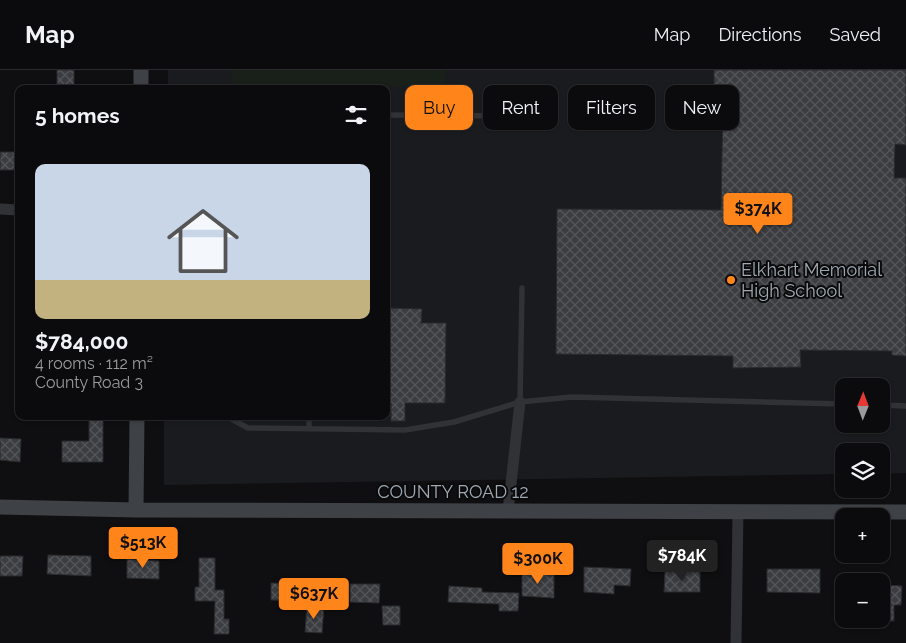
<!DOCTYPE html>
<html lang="en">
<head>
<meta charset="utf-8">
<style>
  :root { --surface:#0b0b0d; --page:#19191b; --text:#f1f3f6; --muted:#9a9b9d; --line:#2b2b2e; --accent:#ff8419 }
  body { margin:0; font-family:Raleway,sans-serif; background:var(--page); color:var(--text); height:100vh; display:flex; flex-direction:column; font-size:19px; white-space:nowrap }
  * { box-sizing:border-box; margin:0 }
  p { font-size:16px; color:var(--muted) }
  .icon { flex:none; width:28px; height:28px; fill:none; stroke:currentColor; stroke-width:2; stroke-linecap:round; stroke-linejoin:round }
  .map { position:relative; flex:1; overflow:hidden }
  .side { position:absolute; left:15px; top:15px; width:375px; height:335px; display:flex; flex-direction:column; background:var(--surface); border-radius:10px; box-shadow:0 1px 4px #0004,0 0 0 1px var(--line) }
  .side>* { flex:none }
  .banner { position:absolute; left:405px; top:15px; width:425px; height:45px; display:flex; gap:10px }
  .needle { width:32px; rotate:1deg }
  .fabs { position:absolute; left:835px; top:308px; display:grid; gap:10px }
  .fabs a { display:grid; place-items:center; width:55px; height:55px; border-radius:10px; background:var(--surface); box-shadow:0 1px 4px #0004,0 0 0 1px var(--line); font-size:25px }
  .price { position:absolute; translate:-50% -42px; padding:0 11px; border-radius:5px; background:var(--accent); color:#111; font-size:16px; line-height:32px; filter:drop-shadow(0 1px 2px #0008) }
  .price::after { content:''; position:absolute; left:50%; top:30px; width:15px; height:11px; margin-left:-8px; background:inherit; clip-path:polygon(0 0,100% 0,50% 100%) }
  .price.current { background:#222; color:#fff }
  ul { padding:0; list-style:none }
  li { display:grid; align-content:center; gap:10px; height:265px; padding:0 20px }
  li+li { border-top:1px solid var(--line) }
  li span { display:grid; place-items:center; height:155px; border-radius:10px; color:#555 }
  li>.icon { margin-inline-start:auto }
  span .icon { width:90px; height:90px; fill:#fffc; stroke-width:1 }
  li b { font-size:21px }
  h2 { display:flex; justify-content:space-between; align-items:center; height:60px; padding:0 20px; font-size:21px }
  .pill { padding:0 18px; border-radius:10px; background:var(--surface); box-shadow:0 1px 4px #0004,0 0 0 1px var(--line); font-size:18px; line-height:45px }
  .pill.current { background:var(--accent); color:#111 }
  header { display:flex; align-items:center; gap:30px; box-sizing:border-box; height:70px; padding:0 25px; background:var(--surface); border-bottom:1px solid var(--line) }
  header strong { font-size:24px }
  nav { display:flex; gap:28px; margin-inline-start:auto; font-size:18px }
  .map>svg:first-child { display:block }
  .built { fill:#1a1b1e; fill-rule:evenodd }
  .park { fill:#192019 }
  .building { fill:url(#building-cross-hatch); stroke:#292a2d }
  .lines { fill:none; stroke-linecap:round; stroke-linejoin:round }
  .lane { stroke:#303236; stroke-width:5.5 }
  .street { stroke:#303236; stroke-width:11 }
  .secondary { stroke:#3e4146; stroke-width:15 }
  .poi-dot { fill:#ff8419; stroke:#0a0a0b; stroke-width:2 }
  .labels { text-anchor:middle; stroke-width:4; stroke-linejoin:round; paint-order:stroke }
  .poi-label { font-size:18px; fill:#9ea9b3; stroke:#0a0a0b; text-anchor:start }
  .street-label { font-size:18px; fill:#9ea9b3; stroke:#0a0a0b }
</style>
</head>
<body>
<header>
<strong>Map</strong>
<nav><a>Map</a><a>Directions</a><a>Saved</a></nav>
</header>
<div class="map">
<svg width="906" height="573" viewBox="0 0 906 573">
  <defs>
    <pattern id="building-cross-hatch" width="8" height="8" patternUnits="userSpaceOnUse" patternTransform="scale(1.25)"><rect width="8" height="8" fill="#3b3d41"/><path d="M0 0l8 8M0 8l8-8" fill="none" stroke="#54565a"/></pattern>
  </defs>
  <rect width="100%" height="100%" fill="#0f0f11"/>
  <path class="built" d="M 168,0 L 906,0 L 906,403 L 881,404 L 881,381 L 844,381 L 844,404 L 164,415 L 164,346 L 386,346 L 386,19 L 168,19 ZM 844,316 L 881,316 L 881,354 L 844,354 Z"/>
  <path class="park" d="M 232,0 L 445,0 L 445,17 L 231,14 Z"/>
  <path class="building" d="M 57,0 L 74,0 L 74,19 L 57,19 Z
    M 714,0 L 906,0 L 906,75 L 895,74 L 894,108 L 906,108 L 906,286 L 892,285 L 892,281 L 800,280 L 801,297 L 733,298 L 733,286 L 556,284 L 557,139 L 721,140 L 723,33 L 714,33 Z
    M 0,82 L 19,82 L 19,100 L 0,100 Z
    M 386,238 L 422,239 L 421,253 L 446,253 L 445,333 L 405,333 L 405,351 L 391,351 L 391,333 L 386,333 Z
    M 89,350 L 103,350 L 103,392 L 62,392 L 62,371 L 89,371 Z
    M 0,368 L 21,369 L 20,392 L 0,390 Z
    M 48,485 L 91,486 L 91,506 L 47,504 Z
    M 0,486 L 23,486 L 22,506 L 0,506 Z
    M 199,488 L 215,488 L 215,520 L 224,520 L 224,549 L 229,549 L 229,564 L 214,564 L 215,531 L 195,531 L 195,517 L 199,517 Z
    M 127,489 L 159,491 L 159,509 L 127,508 Z
    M 584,497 L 631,499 L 630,516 L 614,515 L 614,524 L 584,522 Z
    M 767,499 L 820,499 L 820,523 L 767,522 Z
    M 665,501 L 700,501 L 700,522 L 664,522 Z
    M 522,503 L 554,503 L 554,528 L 522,526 Z
    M 271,513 L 303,514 L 303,531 L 271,530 Z
    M 350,514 L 380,514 L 379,533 L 350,532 Z
    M 886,515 L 902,516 L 901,535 L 894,535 L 894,551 L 881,551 L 881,530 L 885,530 Z
    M 449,516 L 482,518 L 482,522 L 519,523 L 518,541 L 499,541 L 499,534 L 448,532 Z
    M 307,536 L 324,537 L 322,563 L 305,562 Z
    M 382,536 L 400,536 L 400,555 L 383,555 Z"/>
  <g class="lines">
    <path class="lane" d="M 386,45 L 517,46
      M 520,332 L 522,218
      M 881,335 L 906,336
      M 226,346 L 248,358 L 405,360 L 454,352 L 520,332 L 572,327 L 844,334
      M 309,359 L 309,346"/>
    <path class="street" d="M 0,139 L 19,140
      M 508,441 L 520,332
      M 736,573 L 738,442"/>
    <path class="secondary" d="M 141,19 L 141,0
      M 0,437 L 136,440 L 906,442
      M 136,440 L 137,346"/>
  </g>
  <circle class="poi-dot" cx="731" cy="210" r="5"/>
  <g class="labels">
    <g class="poi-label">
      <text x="741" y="206">Elkhart Memorial<tspan x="741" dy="21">High School</tspan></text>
    </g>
    <g class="street-label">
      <text x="453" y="428">COUNTY ROAD 12</text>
    </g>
  </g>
</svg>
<div class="fabs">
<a><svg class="needle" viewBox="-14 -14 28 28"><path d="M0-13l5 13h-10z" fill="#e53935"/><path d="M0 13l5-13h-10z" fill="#9a9b9d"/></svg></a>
<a><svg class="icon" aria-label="layers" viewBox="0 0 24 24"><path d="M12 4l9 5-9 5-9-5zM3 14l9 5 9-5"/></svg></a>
<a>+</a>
<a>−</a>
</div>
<b class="price" style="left:758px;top:165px">$374K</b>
<b class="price" style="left:143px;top:499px">$513K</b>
<b class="price current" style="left:682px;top:512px">$784K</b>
<b class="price" style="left:538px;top:515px">$300K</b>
<b class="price" style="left:314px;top:550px">$637K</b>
<div class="banner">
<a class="pill current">Buy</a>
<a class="pill">Rent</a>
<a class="pill">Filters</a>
<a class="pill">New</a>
</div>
<section class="side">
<h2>5 homes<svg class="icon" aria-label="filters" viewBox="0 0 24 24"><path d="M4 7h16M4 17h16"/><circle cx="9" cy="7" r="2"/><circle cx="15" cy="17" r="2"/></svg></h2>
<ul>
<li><span style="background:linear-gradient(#c9d6e8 75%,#c2b280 0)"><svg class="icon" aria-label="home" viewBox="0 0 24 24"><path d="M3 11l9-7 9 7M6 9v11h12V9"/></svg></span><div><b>$784,000</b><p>4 rooms · 112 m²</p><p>County Road 3</p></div></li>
</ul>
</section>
</div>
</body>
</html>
